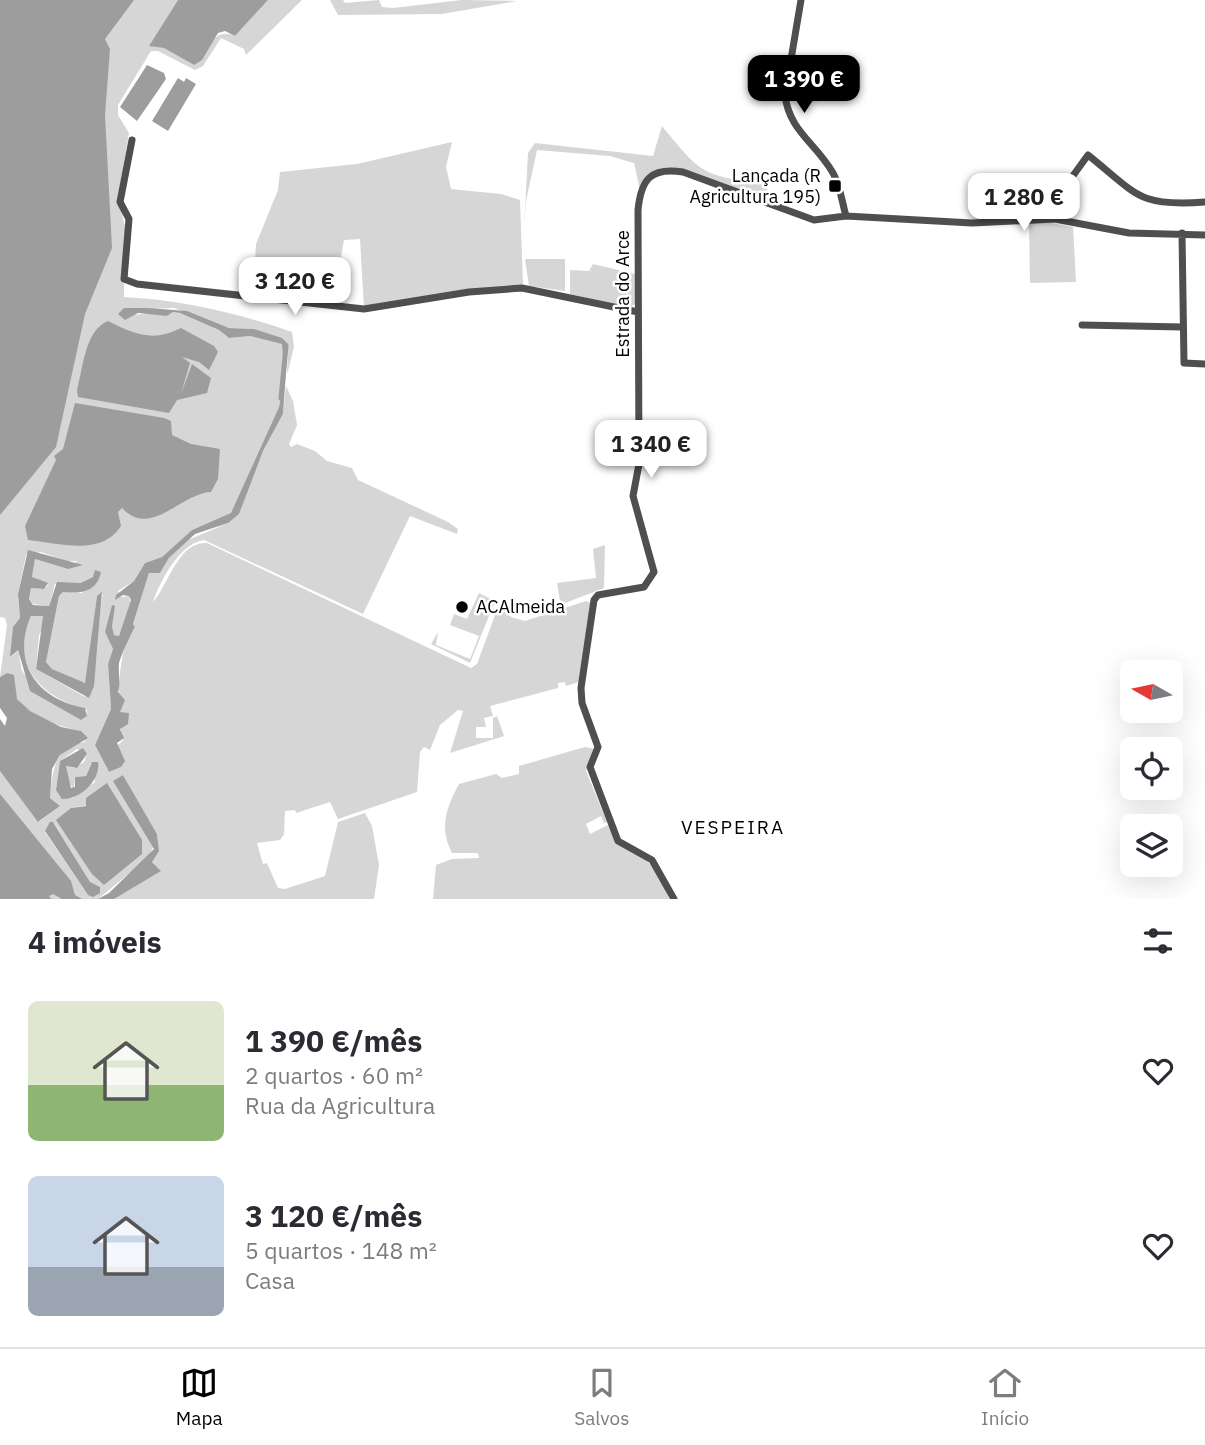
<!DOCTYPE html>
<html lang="pt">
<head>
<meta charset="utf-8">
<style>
  :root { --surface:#fff; --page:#f7f7f7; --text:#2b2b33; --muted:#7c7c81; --line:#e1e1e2; --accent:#000 }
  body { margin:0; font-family:"IBM Plex Sans",sans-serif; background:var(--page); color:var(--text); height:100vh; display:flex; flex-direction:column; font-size:26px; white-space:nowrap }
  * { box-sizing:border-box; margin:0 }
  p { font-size:23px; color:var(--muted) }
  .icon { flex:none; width:38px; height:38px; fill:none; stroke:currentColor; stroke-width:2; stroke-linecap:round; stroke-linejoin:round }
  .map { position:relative; height:899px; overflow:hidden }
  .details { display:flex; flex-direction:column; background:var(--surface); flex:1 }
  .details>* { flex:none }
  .needle { width:46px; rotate:279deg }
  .tools { position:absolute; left:1120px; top:660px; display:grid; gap:14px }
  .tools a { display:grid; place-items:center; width:63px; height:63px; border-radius:10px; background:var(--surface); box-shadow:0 7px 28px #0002; font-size:35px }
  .price { position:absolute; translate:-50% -60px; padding:0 16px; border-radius:14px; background:#fff; color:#222; font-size:23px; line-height:46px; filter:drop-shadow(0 2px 4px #0008) }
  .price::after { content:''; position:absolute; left:50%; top:42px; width:21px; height:16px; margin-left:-10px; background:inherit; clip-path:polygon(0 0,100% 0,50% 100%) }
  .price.active { background:var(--accent); color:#fff }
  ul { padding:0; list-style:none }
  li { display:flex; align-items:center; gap:21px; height:175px; padding:0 28px }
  li span { display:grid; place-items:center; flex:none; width:196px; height:140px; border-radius:10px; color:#555 }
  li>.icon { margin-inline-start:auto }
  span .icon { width:84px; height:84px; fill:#fffc; stroke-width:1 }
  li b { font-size:30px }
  h2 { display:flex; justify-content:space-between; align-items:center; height:84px; padding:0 28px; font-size:30px }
  .tab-bar { display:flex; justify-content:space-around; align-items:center; height:98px; border-top:2px solid var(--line); background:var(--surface); font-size:19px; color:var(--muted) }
  .tab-bar a { display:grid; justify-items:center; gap:4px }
  .tab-bar .active { color:var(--accent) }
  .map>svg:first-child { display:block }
  .green { fill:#d6d6d6; fill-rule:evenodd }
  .water { fill:#9d9d9d }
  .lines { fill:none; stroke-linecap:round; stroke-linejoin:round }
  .canal { stroke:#9d9d9d; stroke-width:5 }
  .minor { stroke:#4f4f4f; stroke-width:7 }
  .poi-dot { fill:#000; stroke:#fff; stroke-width:2.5 }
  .labels { text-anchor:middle; stroke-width:5; stroke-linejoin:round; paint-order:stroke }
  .poi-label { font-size:18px; fill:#000; stroke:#fff; text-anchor:end }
  .street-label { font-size:18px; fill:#000; stroke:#fff }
  .neighbourhood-label { font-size:19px; letter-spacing:2px; fill:#000; stroke:#fff }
</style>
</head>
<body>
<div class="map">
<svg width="1205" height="899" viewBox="0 0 1205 899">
  <rect width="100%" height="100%" fill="#fff"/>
  <path class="green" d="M 0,0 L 178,0 L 150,45 L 164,48 L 194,65 C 206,50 215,26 235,36 L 268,0 L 302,0 L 246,55 L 244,49 L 221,38 L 203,66 L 195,70 L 158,51 L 151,51 L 118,105 L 118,115 L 129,133 L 118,197 L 125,227 L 124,297 C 181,300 238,313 292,332 L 294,347 L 287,375 L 288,345 L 254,329 L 229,328 L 174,308 L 126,310 L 130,315 L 160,313 L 167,316 L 173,312 L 180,313 L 219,330 L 229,338 L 250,336 L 283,344 L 285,376 L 279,407 L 231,514 L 192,530 L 162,557 L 145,563 L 134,581 L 118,591 L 121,597 L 129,596 L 131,605 L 119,636 L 114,635 L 112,626 L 105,632 L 113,649 L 108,664 L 111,709 L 95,745 L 109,772 L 121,767 L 117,746 L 123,740 C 116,714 116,648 135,627 L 133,624 L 149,573 L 160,573 L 169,558 L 188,540 L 228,523 L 241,506 L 263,451 L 283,414 L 286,386 L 293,401 L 297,425 L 289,444 L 291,447 L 297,444 L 315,451 L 327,461 L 352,468 L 358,480 L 448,522 L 458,529 L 457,534 L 410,516 L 363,614 L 204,540 C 180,543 160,581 153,602 C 168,586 178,541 207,543 L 471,668 L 477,664 L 498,607 L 501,605 L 511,617 L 525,621 L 586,601 L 592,603 L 579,682 L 566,686 L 565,682 L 558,683 L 558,688 L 490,706 L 493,716 L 484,718 L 486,727 L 476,727 L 476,738 L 493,738 L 493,718 L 497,716 L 504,736 L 450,753 L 463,711 L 458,710 L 440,725 L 430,750 L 424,747 L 420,752 L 417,792 L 338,819 L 330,802 L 296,813 L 295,810 L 285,811 L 284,834 L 280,840 L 257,843 L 263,864 L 267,863 L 278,888 L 285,889 L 325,876 L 338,822 L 365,813 L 372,826 L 379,865 L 374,899 L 114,899 L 159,869 L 152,862 L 158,845 L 157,834 L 123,775 L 114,781 L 153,847 L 149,857 L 98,899 L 0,899 L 0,771 L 39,822 L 60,806 L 50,798 C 52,773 54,745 85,742 L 81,731 C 60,727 30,717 17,699 C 13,692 10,681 7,673 L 0,677 L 7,625 L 5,618 L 0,617 ZM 41,552 L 66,561 L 77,561 L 68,569 L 35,559 L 32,577 L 48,585 L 44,589 L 31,588 L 29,599 L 33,604 L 49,606 L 55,584 L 79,583 L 93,577 L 82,593 L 63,592 L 59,596 L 46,662 L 52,669 L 83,683 L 86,682 L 97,596 L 103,594 C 97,618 100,684 85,697 L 36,669 L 39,635 L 45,622 L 43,616 L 31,616 C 10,667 40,696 87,710 L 87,716 L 81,720 L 42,697 L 22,671 L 18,650 L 11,657 L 13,627 L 20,619 L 18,594 L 26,555 ZM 77,749 L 87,754 L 84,762 L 74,768 L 66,766 L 68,782 L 74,789 L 75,777 L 86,776 L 91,763 L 95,782 L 72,798 L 56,790 L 60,761 ZM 87,805 L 92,874 L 71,808 ZM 54,823 L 90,882 L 88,895 L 45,832 Z
    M 330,0 L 343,0 L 345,3 L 379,0 L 382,7 L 393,8 L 462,0 L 517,1 L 442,14 L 338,15 Z
    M 662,126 C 702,175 702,175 765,184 L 773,206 L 665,169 L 640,190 L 634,163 L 610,156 L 537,150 L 526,201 L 524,230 L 528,153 L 535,143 L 653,156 Z
    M 452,142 L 446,167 L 451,189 L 501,194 L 520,200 L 523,284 L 515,288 L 364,308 L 360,239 L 344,240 L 335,289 L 338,306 L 253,298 L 256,244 L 278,190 L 280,172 L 357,164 Z
    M 1040,221 L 1073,227 L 1076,282 L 1030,283 L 1029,222 Z
    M 525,259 L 565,259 L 565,291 L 529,286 Z
    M 593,264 L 635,274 L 635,304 L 629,308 L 570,294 L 570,270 L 589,271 Z
    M 605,545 L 604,588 L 565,603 L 560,601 L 557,583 L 596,578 L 593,549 Z
    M 479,593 L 495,601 L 470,663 L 431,644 L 438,632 L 436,645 L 470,659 L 479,636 L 450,625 L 454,614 L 467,619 Z
    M 585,747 L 595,749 L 586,771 L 607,822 L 604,823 L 601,816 L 586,824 L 590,834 L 608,825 C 622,854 627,844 647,861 C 658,871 664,886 669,899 L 433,899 L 436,865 L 452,859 L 479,858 L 478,853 L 452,853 C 439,828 446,808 459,784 L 496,774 L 502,778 L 519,774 L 519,766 Z"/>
  <path class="water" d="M 0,0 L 134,0 L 105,39 L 110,49 L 105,115 L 112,248 L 85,314 L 56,447 L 0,515 Z
    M 178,0 L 268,0 L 235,36 L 225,31 L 218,33 L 202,60 L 194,65 L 164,48 L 149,46 Z
    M 147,65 L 164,73 L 166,79 L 137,121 L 120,107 Z
    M 178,78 L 184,82 L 186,78 L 196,84 L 168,131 L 152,121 Z
    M 148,308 L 187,311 L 229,328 L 254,329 L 282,338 L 288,344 L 283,414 L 263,451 L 239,514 L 228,523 L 195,534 L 169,558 L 160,573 L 149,573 L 133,624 L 135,627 C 132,631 119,660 119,664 C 118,674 121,683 118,692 L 125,700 L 120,712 L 129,713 L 128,724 L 120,729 L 124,738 L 117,743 L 125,761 L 121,767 L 109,772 L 95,745 L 111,709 L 108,664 L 113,649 L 105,632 L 112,605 L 115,606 L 112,626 L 114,635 L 119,636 L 131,600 L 129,596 L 123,595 L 115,600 L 116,595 L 134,581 L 145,563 L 162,557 L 192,530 L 231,513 L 279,407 L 285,376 L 282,344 L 250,336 L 229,338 L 219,330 L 180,313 L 173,312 L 167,316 L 138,313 L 125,320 L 118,314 L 124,308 Z
    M 108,321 C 136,335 153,342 181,328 L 214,346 L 218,352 L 209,370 L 199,362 L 182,357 L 190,363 L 181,394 L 192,364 L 211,378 L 207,393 L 177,400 L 169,413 L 78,397 L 77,390 C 83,368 85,330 108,321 Z
    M 75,403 L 164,418 L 171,421 L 172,435 L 191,444 L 220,449 L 218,479 L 211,492 C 181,493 151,539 122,508 L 118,512 L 121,526 C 101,557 59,543 28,540 L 25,526 L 56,460 L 54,456 L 63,449 Z
    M 28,550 L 83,565 L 68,569 L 35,559 L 32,577 L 48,583 L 44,589 L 31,588 L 29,599 L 33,605 L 49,606 L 57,582 L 80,583 L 93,577 L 95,570 L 101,572 C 97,592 81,594 63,592 L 59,596 L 46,662 L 52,669 L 85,683 L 97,596 L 102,592 L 94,686 L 89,698 L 36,669 L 43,616 L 31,616 C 11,663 37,699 85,708 L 87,716 L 81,720 L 30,691 L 18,650 L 10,657 L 13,627 L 20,618 L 18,594 Z
    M 7,673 L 14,675 L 17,699 L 30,711 L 61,727 L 81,731 L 88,738 L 60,755 L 52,769 L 50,798 L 60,806 L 38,822 L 0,771 L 0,719 L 5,726 L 7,718 L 0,708 L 0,677 Z
    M 83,748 L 87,754 L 77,768 L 66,766 L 71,788 L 75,787 L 75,777 L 86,776 L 92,762 L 98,762 C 101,780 80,800 62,799 L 56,790 L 60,761 Z
    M 123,775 L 157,834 L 159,851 L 152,862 L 161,871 L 114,899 L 98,899 L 109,893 L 154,849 L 113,781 Z
    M 107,783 L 142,840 L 142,854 L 104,885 L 92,874 L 56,820 L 71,808 L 86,806 L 86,798 Z
    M 0,794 L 71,881 L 75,895 L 82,899 L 62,899 L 53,894 L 49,896 L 51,899 L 0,899 Z
    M 50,822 L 53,822 L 90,882 L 100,887 L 100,893 L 93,897 L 88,895 L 45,831 Z"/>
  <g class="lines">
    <path class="canal" d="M 281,398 L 286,346"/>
    <path class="minor" d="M 801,0 L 785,95 C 789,131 816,143 833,173 C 840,185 842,202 846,216
      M 132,140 L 120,202 L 129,219 L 124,279 L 137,284 L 364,309 L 469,292 L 522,288 L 638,312
      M 1055,219 L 1059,195 L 1088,155 C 1138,195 1138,207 1205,202
      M 1182,233 L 1184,363 L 1205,364
      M 1082,325 L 1182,327
      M 674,899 L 652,860 L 618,841 L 590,767 L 598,747 L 582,703 L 581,688 L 594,600 L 598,595 L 644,587 L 654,572 L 633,496 L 639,464 L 638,210 C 641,179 651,167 683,172 L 814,220 L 846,216 L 972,223 L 1055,219 L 1129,233 L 1205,235"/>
  </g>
  <g class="poi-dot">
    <rect x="828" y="179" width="14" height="14" rx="3.5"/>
    <circle cx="462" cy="607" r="7"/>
  </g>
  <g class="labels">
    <g class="poi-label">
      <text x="821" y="182">Lançada (R<tspan x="821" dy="21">Agricultura 195)</tspan></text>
      <text x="476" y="613" text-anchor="start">ACAlmeida</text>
    </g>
    <g class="street-label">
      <text transform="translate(623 294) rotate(-90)" y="6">Estrada do Arce</text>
    </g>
    <g class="neighbourhood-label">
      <text x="733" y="834">VESPEIRA</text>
    </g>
  </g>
</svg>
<div class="tools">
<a><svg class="needle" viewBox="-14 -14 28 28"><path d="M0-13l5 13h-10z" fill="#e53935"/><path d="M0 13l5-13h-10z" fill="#7c7c81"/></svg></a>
<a><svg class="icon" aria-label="locate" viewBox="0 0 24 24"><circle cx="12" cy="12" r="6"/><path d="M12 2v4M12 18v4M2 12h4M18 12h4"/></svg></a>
<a><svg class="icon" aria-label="layers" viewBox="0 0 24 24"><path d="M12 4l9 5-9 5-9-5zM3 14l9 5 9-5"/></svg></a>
</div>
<b class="price active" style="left:804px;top:115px">1 390 €</b>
<b class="price" style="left:1024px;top:233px">1 280 €</b>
<b class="price" style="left:295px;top:317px">3 120 €</b>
<b class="price" style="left:651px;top:480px">1 340 €</b>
</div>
<section class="details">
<h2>4 imóveis<svg class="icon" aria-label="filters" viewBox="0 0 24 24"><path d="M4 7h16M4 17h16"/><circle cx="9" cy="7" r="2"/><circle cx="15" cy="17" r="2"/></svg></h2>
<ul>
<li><span style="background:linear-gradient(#dfe7d0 60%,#8fb573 0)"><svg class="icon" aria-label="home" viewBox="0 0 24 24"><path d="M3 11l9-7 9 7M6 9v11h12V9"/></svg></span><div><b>1 390 €/mês</b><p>2 quartos · 60 m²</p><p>Rua da Agricultura</p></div><svg class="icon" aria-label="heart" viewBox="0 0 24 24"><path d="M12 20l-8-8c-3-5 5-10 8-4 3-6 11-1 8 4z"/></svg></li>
<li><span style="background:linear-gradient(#c9d6e8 65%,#9aa5b1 0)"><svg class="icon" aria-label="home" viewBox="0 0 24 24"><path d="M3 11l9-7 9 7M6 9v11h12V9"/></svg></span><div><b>3 120 €/mês</b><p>5 quartos · 148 m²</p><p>Casa</p></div><svg class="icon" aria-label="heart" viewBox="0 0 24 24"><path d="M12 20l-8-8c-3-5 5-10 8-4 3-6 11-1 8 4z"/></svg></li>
</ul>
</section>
<nav class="tab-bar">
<a class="active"><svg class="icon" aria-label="map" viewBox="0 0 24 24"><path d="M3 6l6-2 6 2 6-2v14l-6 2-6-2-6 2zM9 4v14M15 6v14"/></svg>Mapa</a>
<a><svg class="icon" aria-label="saved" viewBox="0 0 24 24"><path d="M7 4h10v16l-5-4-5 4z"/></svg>Salvos</a>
<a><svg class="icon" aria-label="home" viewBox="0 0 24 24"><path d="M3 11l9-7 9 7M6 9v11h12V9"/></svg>Início</a>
</nav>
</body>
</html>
